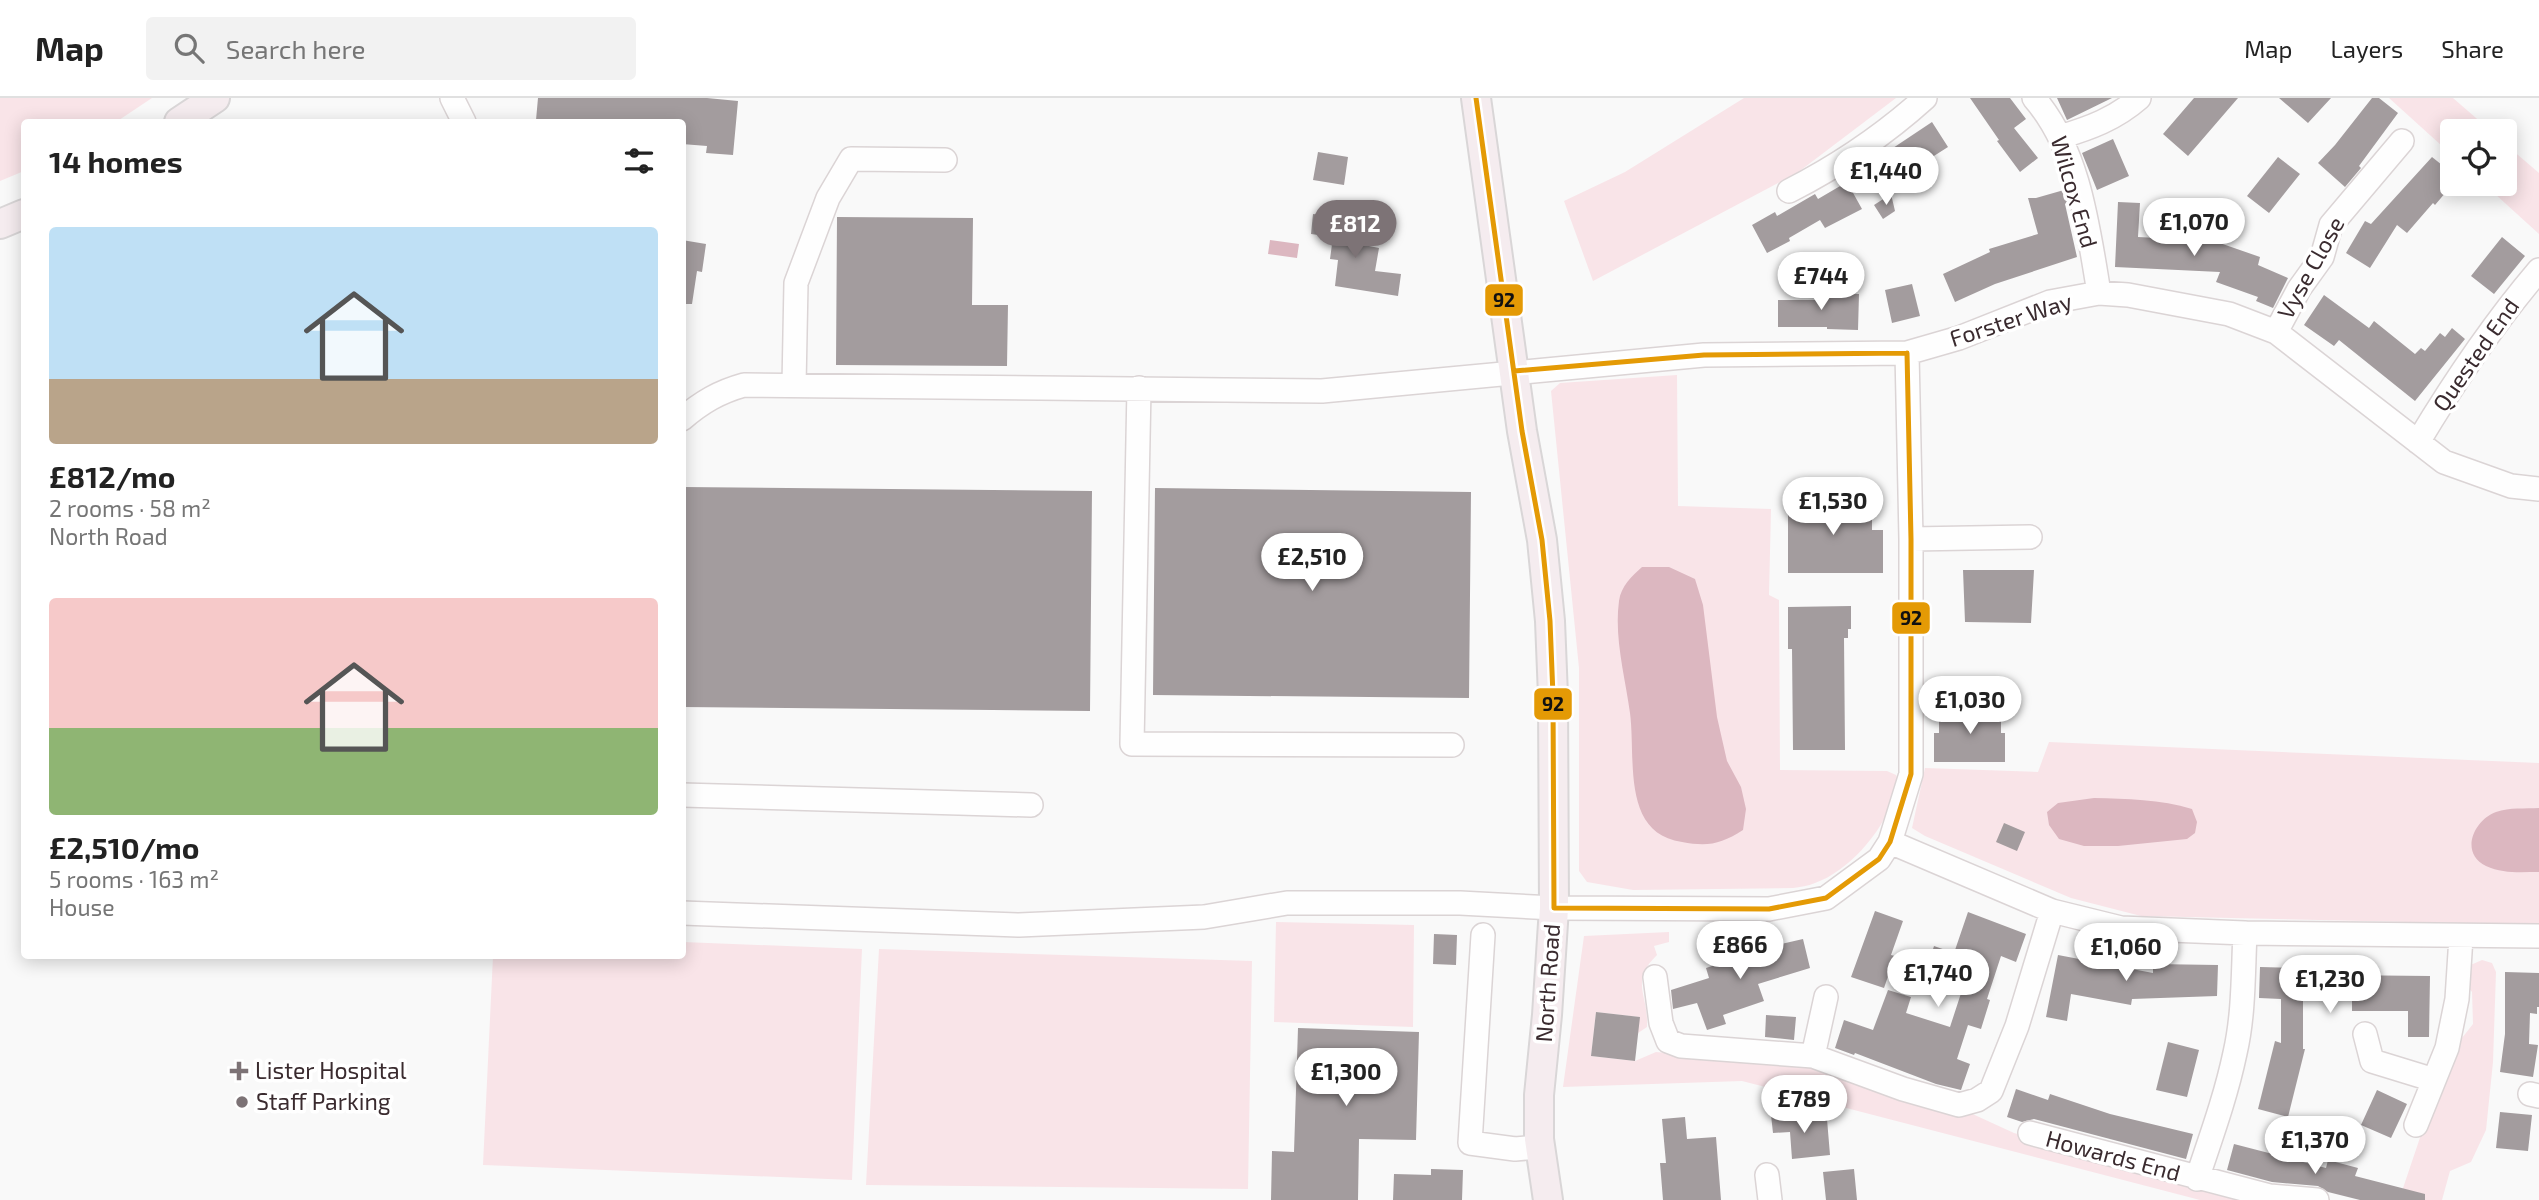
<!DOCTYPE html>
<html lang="en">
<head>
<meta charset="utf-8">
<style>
  :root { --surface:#fff; --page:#f2f2f2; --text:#222; --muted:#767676; --line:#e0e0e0; --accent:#7d7376 }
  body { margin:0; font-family:"Exo 2",sans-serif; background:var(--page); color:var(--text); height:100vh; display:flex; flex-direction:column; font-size:26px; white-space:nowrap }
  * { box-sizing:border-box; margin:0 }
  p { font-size:23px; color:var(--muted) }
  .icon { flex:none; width:38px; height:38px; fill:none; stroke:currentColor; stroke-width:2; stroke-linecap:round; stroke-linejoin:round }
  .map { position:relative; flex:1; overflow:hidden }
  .details { position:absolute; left:21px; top:21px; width:665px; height:840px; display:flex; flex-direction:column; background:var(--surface); border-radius:7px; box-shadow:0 4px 18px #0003 }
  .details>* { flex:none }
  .buttons { position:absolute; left:2440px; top:21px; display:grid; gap:14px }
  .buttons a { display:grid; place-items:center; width:77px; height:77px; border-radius:7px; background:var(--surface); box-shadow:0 4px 18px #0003; font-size:35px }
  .price { position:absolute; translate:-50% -60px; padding:0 16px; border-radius:24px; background:#fff; color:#222; font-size:23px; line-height:46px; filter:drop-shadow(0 2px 4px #0008) }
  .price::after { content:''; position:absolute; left:50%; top:42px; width:21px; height:16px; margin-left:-10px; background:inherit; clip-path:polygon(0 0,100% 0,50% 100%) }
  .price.selected { background:var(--accent); color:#fff }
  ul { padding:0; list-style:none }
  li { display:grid; align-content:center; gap:14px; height:371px; padding:0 28px }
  li span { display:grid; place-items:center; height:217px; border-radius:7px; color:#555 }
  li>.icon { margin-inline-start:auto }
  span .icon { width:126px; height:126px; fill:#fffc; stroke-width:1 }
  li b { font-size:30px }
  h2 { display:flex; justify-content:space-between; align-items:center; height:84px; padding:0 28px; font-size:30px }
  header { display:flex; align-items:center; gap:42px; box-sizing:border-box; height:98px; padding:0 35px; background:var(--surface); border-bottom:2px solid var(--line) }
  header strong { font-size:33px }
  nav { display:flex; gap:38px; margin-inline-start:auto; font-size:24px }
  .search { width:490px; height:63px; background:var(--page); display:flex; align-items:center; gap:18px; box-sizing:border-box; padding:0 24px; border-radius:7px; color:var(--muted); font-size:26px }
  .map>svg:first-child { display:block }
  .green { fill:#f9e4e8 }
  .water { fill:#dcb7c0 }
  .building { fill:#a39c9e }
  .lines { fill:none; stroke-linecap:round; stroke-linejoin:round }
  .minor-casing { stroke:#dbd4d5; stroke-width:26 }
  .major-casing { stroke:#d9d6d7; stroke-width:32 }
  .minor { stroke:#fefefe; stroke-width:23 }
  .major { stroke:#f5ecef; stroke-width:28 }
  .bus-1-casing { stroke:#fff; stroke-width:10 }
  .bus-1 { stroke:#e49a05; stroke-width:5 }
  .poi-dot { fill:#7d7376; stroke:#fff; stroke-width:2.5 }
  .labels { text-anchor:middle; stroke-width:7; stroke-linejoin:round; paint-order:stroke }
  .street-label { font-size:23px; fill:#3a2b2f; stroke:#fff }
  .poi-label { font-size:23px; fill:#3a2b2f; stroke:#fff; text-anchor:start }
  .line-badge { stroke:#fff; stroke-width:2.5 }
  .pale-badge-label { font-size:19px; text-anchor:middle; font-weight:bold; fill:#111 }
</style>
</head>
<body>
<header>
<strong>Map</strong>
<div class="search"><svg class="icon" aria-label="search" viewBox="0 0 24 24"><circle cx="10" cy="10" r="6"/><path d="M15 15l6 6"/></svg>Search here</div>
<nav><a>Map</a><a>Layers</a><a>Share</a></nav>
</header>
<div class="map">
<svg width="2539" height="1102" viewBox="0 0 2539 1102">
  <rect width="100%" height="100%" fill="#f9f9f9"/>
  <path class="green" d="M 0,0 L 152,0 L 116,24 L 24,24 L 24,73 L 0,83 Z
    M 1744,0 L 1896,0 L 1797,75 L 1593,183 L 1564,103 L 1625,74 Z
    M 2389,0 L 2453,0 L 2491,33 L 2452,33 L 2452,57 Z
    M 2504,45 L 2539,75 L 2539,136 L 2484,86 L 2504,86 Z
    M 1677,277 L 1678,408 L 1771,411 L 1769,497 L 1779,502 L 1780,672 L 1887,673 L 1896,677 C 1900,685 1895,694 1892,703 C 1882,735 1847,774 1815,785 C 1808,788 1800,789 1793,790 L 1633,792 L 1587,784 L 1579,773 L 1579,570 L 1551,293 L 1560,285 Z
    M 2049,644 L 2539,665 L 2539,827 L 2141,818 L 2071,800 L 1925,738 L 1912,730 L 1925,670 L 2038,674 Z
    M 1276,824 L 1414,827 L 1413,929 L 1274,924 Z
    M 1669,834 L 1669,844 L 1654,848 L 1657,857 C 1629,884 1649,897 1647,929 L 1638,935 L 1639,919 L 1596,914 L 1591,958 L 1635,963 L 1656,954 L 1806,967 L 1966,1013 L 2014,1035 L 2253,1102 L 2200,1102 L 1742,983 L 1563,989 L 1584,838 Z
    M 683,844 L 862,851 L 852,1082 L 483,1067 L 493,858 L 682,858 Z
    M 879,851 L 1252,863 L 1248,1091 L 866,1087 Z
    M 2482,862 L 2492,865 L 2496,874 L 2493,964 L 2486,1032 L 2471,1064 L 2450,1073 L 2442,1102 L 2399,1102 L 2430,1010 L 2458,945 L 2473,926 L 2472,894 L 2465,885 L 2466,869 Z"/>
  <path class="water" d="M 1270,142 L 1299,146 L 1297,160 L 1268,156 Z
    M 1642,469 L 1669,469 L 1695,481 L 1703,507 L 1717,619 L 1727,663 L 1741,689 L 1746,711 L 1743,732 C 1721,746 1708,749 1682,744 C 1621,735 1636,661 1630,615 C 1625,578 1614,540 1619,503 C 1621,488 1632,478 1642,469 Z
    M 2094,700 C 2126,701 2161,701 2192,711 L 2197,724 L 2195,735 L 2187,741 L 2118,748 L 2084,748 L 2059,741 L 2049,727 L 2047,714 L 2058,705 Z
    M 2539,710 L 2539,774 C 2521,774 2503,776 2486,768 C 2459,755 2474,722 2496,714 C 2510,709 2525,711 2539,710 Z"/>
  <path class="building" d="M 538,0 L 707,0 L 738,3 L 733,57 L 706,55 L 707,48 L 682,46 L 682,24 L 560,24 L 536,22 Z
    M 1970,0 L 2010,0 L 2026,21 L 2014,30 L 2038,60 L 2020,74 L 1997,43 L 1999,42 Z
    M 2057,0 L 2112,0 L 2067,22 Z
    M 2194,0 L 2238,0 L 2188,58 L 2163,36 Z
    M 2279,0 L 2331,0 L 2308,25 Z
    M 2372,0 L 2379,0 L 2398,15 L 2359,68 L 2361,70 L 2345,89 L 2318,65 L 2335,47 Z
    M 1932,24 L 1948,49 L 1926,63 L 1928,66 L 1907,79 L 1890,52 Z
    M 2113,41 L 2129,78 L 2097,92 L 2082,55 Z
    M 1318,54 L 1348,59 L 1344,87 L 1313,82 Z
    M 2278,59 L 2300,76 L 2269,115 L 2247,98 Z
    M 2432,59 L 2452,75 L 2452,87 L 2435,107 L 2433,105 L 2407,135 L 2397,127 L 2370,170 L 2346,155 L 2365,123 L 2371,126 Z
    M 1847,84 L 1862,111 L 1825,130 L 1820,122 L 1789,140 L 1790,143 L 1767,155 L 1752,127 L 1775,114 L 1777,118 L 1815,96 L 1818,101 Z
    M 2064,92 L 2068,104 L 2065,106 L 2077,159 L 1995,186 L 1955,204 L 1943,176 L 1990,154 L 1989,151 L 2038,136 L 2028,100 L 2036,100 Z
    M 1891,96 L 1895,113 L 1883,121 L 1874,107 Z
    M 2118,104 L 2140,105 L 2138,139 L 2214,143 L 2260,159 L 2258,167 L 2288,180 L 2273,210 L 2256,203 L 2258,199 L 2216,184 L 2220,174 L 2115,169 Z
    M 1313,116 L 1338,119 L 1336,136 L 1365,140 L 1364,147 L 1379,150 L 1375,173 L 1401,176 L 1398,198 L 1335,188 L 1338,162 L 1330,161 L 1333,139 L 1311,136 Z
    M 837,119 L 973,120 L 972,207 L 1008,207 L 1007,268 L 836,267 Z
    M 2502,139 L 2525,158 L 2494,196 L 2471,178 Z
    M 682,142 L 706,146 L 702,174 L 697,173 L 692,206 L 682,206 Z
    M 1912,186 L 1920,218 L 1892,225 L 1885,192 Z
    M 1826,195 L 1859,196 L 1858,232 L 1827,231 L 1827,229 L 1778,229 L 1778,202 L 1826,202 Z
    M 2324,197 L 2369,230 L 2374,223 L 2415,256 L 2421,250 L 2425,253 L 2440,235 L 2445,239 L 2452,230 L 2465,241 L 2415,303 L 2339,242 L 2334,248 L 2304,227 Z
    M 682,389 L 1092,393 L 1090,613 L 682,609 Z
    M 1155,390 L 1471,394 L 1469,600 L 1153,597 Z
    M 1788,400 L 1872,400 L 1872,432 L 1883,432 L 1883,475 L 1788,475 Z
    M 1963,472 L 2034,472 L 2031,525 L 1965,524 Z
    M 1851,508 L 1851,531 L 1848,531 L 1848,540 L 1844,540 L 1845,652 L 1793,652 L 1792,551 L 1788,551 L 1788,509 Z
    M 1962,607 L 1978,607 L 1978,611 L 2001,611 L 2001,635 L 2005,635 L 2005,664 L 1934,664 L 1934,635 L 1939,635 L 1939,611 L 1962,612 Z
    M 2004,725 L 2025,734 L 2017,753 L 1996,744 Z
    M 1875,813 L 1903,823 L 1891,857 L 1895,858 L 1884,890 L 1851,879 Z
    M 1968,814 L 2026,836 L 2016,864 L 2001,858 L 1987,901 L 1990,902 L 1981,931 L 1968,927 L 1957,961 L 1970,966 L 1961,992 L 1936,986 L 1855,955 L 1854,957 L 1835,950 L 1844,922 L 1873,932 L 1888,892 L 1911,899 L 1906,915 L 1950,929 L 1965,883 L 1927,870 L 1934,848 L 1954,855 Z
    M 1434,836 L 1457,837 L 1456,867 L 1433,866 Z
    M 1803,841 L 1810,870 L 1758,886 L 1764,903 L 1723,917 L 1726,926 L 1707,932 L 1697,905 L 1673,911 L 1671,892 L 1709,880 L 1706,870 L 1772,848 Z
    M 2058,857 L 2153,875 L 2153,866 L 2218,867 L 2217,898 L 2132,901 L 2131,907 L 2071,896 L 2067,923 L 2046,919 Z
    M 2300,867 L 2334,867 L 2334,877 L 2430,878 L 2429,939 L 2408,939 L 2408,913 L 2352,913 L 2352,902 L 2303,902 L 2303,951 L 2305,951 L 2288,1019 L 2258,1011 L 2275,943 L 2281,945 L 2281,901 L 2259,900 L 2260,869 L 2300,870 Z
    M 2505,874 L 2539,875 L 2539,909 L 2537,909 L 2537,916 L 2530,915 L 2529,946 L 2538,947 L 2533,979 L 2500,974 L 2505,936 Z
    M 1596,914 L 1640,919 L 1635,963 L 1591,958 Z
    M 1766,917 L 1796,919 L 1794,942 L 1765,939 Z
    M 1298,930 L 1419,934 L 1416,1042 L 1359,1041 L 1358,1102 L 1271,1102 L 1272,1053 L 1294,1054 Z
    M 2168,944 L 2199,952 L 2187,999 L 2156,992 Z
    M 2016,991 L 2048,1002 L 2050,996 L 2110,1016 L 2193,1036 L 2186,1061 L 2034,1021 L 2022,1024 L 2007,1019 Z
    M 2377,992 L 2407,1006 L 2391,1040 L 2361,1027 Z
    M 2500,1014 L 2532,1017 L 2528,1053 L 2496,1050 Z
    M 1797,1015 L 1798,1024 L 1827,1021 L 1830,1057 L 1792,1061 L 1790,1034 L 1773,1035 L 1771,1017 Z
    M 1685,1019 L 1687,1041 L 1716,1039 L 1721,1102 L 1663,1102 L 1660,1065 L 1666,1065 L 1662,1021 Z
    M 2234,1046 L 2326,1070 L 2328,1062 L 2358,1070 L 2355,1078 L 2425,1096 L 2425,1102 L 2360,1102 L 2328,1094 L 2318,1088 L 2272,1084 L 2227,1072 Z
    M 1431,1071 L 1463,1072 L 1462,1102 L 1393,1102 L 1394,1076 L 1431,1077 Z
    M 1854,1071 L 1857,1102 L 1826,1102 L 1823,1074 Z"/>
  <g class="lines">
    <g class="minor-casing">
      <path id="minor" d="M 452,0 L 464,24
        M 2034,0 C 2079,52 2088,129 2099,195
        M 2060,39 C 2090,30 2115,21 2139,0
        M 1789,93 C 1838,68 1884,37 1925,0
        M 2276,234 L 2299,191 L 2322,159 L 2331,127 L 2402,43
        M 794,287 L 796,185 L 828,100 L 851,61 L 945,62
        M 1139,290 L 1132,646 L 1452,647
        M 682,321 C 702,304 719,294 744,287 L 1322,293 L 1704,257 L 1907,255 L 1959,240 L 2050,204 L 2099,195 L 2128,197 L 2229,216 L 2276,234 L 2444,364 L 2511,388 L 2539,391
        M 2418,344 C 2454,284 2493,226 2539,172
        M 1911,441 L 2030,439
        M 682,697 L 1031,707
        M 1890,744 L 2052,813 L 2121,830 L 2245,835 L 2539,838
        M 682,815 L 1019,827 L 1204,819 L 1287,805 L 1460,805 L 1554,810 L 1769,811 L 1826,800 L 1879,761 L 1890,744 L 1911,676 L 1911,441 L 1907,255
        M 1483,837 L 1470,1045 L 1515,1051 L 1539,1049
        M 1655,879 L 1661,925 L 1668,943 L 1681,948 L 1813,958 L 1903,991 L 1959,1007 L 1977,1002 L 1991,993 L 2017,928 L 2052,813
        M 2365,936 L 2372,963 L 2434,982
        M 1813,958 L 1826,899
        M 2530,996 L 2539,998
        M 2416,1027 L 2447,950 L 2457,901 L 2461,839
        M 2030,1035 L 2270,1098 L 2317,1102
        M 1767,1077 L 1770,1102
        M 2197,1081 C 2211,1039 2226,998 2235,955 C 2244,916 2243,875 2245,835"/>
    </g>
    <g class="major-casing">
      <path id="major" d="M 1476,0 L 1522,333 L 1542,442 L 1550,523 L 1553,598 L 1554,810 L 1547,917 L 1539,997 L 1539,1041 L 1548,1102
        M 179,24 L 215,0
        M 0,126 L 24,116"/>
    </g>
    <use href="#minor" class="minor"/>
    <use href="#major" class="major"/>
    <g class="bus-1-casing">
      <path id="bus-1" d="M 1476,0 L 1522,333 L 1542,442 L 1550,523 L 1553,598 L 1554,810
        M 1514,273 L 1704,257 L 1907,255
        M 1554,810 L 1769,811 L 1826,800 L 1879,761 L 1890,744 L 1911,676 L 1911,441 L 1907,255"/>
    </g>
    <use href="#bus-1" class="bus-1"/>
  </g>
  <g class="poi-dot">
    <path d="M235.5 962.5h7v7h7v7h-7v7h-7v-7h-7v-7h7z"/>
    <circle cx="242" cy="1004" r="7"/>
  </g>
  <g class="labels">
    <g class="street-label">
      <text transform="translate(2074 94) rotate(74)" y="8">Wilcox End</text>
      <text transform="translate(2311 170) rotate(-61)" y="8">Vyse Close</text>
      <text transform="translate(2011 222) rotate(-18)" y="8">Forster Way</text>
      <text transform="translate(2476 257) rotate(-55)" y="8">Quested End</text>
      <text transform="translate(1548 885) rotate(-86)" y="8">North Road</text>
      <text transform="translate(2113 1058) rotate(15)" y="8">Howards End</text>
    </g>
    <g class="poi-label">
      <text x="255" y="981">Lister Hospital</text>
      <text x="256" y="1012">Staff Parking</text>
    </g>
  </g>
  <g class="line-badge">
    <rect x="1484" y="185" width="40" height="34" rx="7" fill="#e49a05"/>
    <rect x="1891" y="503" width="40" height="34" rx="7" fill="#e49a05"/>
    <rect x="1533" y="589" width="40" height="34" rx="7" fill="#e49a05"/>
  </g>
  <g class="pale-badge-label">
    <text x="1504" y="209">92</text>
    <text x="1911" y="527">92</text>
    <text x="1553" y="613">92</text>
  </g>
</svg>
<div class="buttons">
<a><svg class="icon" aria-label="locate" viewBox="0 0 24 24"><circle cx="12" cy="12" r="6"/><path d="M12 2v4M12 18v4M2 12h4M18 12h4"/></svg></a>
</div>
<b class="price" style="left:1886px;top:109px">£1,440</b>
<b class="price" style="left:2194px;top:160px">£1,070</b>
<b class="price selected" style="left:1355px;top:162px">£812</b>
<b class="price" style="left:1821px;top:214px">£744</b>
<b class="price" style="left:1833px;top:439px">£1,530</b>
<b class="price" style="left:1312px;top:495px">£2,510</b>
<b class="price" style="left:1970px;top:638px">£1,030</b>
<b class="price" style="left:1740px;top:883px">£866</b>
<b class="price" style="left:2126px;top:885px">£1,060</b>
<b class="price" style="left:1938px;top:911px">£1,740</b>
<b class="price" style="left:2330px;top:917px">£1,230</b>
<b class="price" style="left:1346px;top:1010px">£1,300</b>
<b class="price" style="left:1804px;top:1037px">£789</b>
<b class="price" style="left:2315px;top:1078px">£1,370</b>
<section class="details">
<h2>14 homes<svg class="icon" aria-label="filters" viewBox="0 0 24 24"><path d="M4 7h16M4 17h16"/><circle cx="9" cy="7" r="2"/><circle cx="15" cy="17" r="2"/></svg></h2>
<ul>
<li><span style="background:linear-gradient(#bfe0f5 70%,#b9a48a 0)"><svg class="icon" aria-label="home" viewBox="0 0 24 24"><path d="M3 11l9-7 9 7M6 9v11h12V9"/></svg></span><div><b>£812/mo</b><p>2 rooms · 58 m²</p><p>North Road</p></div></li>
<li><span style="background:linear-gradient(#f6c9c9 60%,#8fb573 0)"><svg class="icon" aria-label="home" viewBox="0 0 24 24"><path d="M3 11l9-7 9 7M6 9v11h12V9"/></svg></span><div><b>£2,510/mo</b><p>5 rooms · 163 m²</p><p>House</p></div></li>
</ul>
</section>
</div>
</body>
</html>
